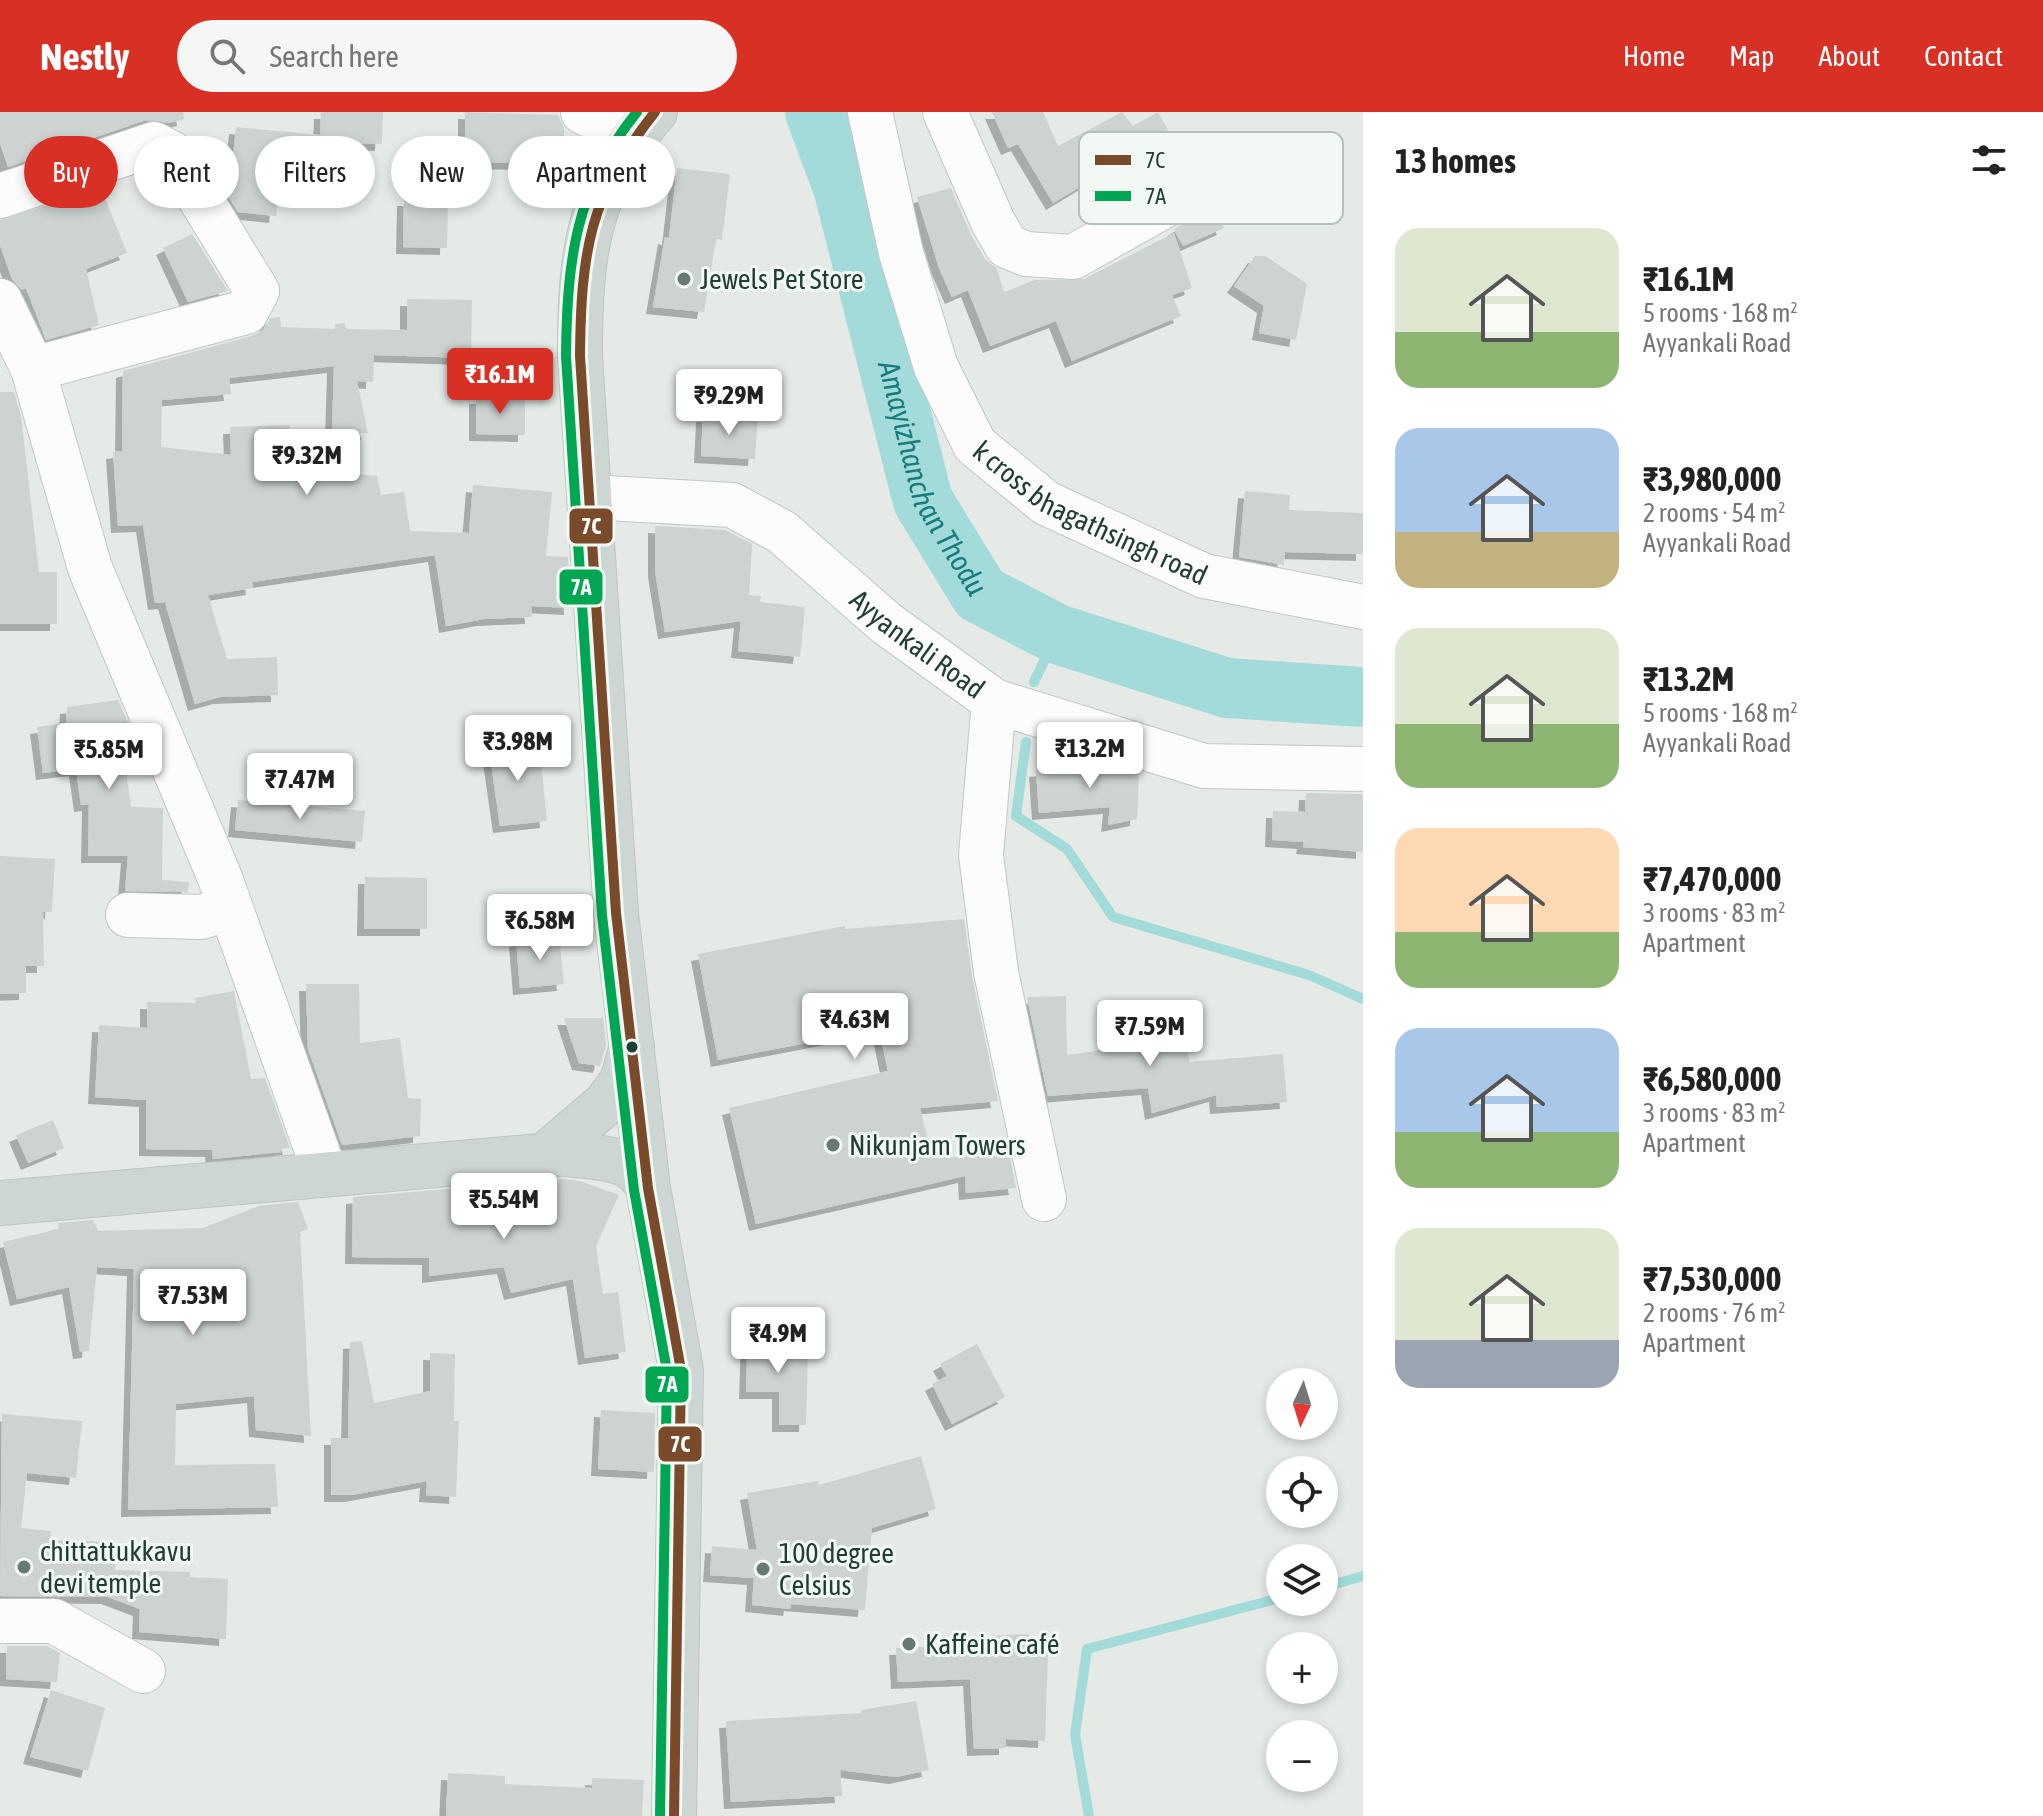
<!DOCTYPE html>
<html lang="en">
<head>
<meta charset="utf-8">
<style>
  :root { --surface:#fff; --page:#f6f6f6; --text:#222; --muted:#767676; --accent:#d93025 }
  body { margin:0; font-family:"Asap Condensed",sans-serif; background:var(--page); color:var(--text); height:100vh; display:flex; flex-direction:column; font-size:30px; white-space:nowrap }
  * { box-sizing:border-box; margin:0 }
  p { font-size:26px; color:var(--muted) }
  .icon { flex:none; width:44px; height:44px; fill:none; stroke:currentColor; stroke-width:2; stroke-linecap:round; stroke-linejoin:round }
  .map { position:relative; flex:1; overflow:hidden }
  .drawer { display:flex; flex-direction:column; background:var(--surface); width:680px }
  .drawer>* { flex:none }
  .guide { position:absolute; left:24px; top:24px; width:760px; height:72px; display:flex; gap:16px }
  .needle { width:52px; rotate:184deg }
  .controls { position:absolute; left:1266px; top:1256px; display:grid; gap:16px }
  .controls a { display:grid; place-items:center; width:72px; height:72px; border-radius:50%; background:var(--surface); box-shadow:0 4px 12px #0003; font-size:40px }
  .price { position:absolute; translate:-50% -68px; padding:0 18px; border-radius:8px; background:#fff; color:#222; font-size:26px; line-height:52px; filter:drop-shadow(0 2px 4px #0008) }
  .price::after { content:''; position:absolute; left:50%; top:48px; width:24px; height:18px; margin-left:-12px; background:inherit; clip-path:polygon(0 0,100% 0,50% 100%) }
  .price.active { background:var(--accent); color:#fff }
  ul { padding:0; list-style:none }
  li { display:flex; align-items:center; gap:24px; height:200px; padding:0 32px }
  li span { display:grid; place-items:center; flex:none; width:224px; height:160px; border-radius:24px; color:#555 }
  li>.icon { margin-inline-start:auto }
  span .icon { width:96px; height:96px; fill:#fffc; stroke-width:1 }
  li b { font-size:34px }
  h2 { display:flex; justify-content:space-between; align-items:center; height:96px; padding:0 32px; font-size:34px }
  .pill { padding:0 28px; border-radius:36px; background:var(--surface); box-shadow:0 4px 12px #0003; font-size:28px; line-height:72px }
  .pill.active { background:var(--accent); color:#fff }
  header { display:flex; align-items:center; gap:48px; box-sizing:border-box; height:112px; padding:0 40px; background:var(--accent); color:#fff }
  header strong { font-size:38px }
  nav { display:flex; gap:44px; margin-inline-start:auto; font-size:28px }
  .search { width:560px; height:72px; background:var(--page); display:flex; align-items:center; gap:20px; box-sizing:border-box; padding:0 28px; border-radius:44px; color:var(--muted); font-size:30px }
  main { display:flex; flex:1; min-height:0 }
  .map>svg:first-child { display:block }
  .lines { fill:none; stroke-linecap:round; stroke-linejoin:round }
  .stream { stroke:#a3dbda; stroke-width:10 }
  .river { stroke:#a3dbda; stroke-width:60 }
  .building { fill:#cdd3d0; filter:url(#shadow) }
  .minor-casing { stroke:#c2c7c4; stroke-width:46 }
  .major-casing { stroke:#bcc6c2; stroke-width:46 }
  .minor { stroke:#fbfcfb; stroke-width:44 }
  .major { stroke:#cdd6d3; stroke-width:44 }
  .bus-1-casing { stroke:#f2f9f5; stroke-width:16 }
  .bus-2-casing { stroke:#f2f9f5; stroke-width:16 }
  .bus-1 { stroke:#7a4b2a; stroke-width:10 }
  .bus-2 { stroke:#00a651; stroke-width:10 }
  .poi-dot { fill:#667a71; stroke:#f2f9f5; stroke-width:3 }
  .bus-dot { fill:#213e32; stroke:#f2f9f5; stroke-width:3 }
  .labels { text-anchor:middle; stroke-width:6; stroke-linejoin:round; paint-order:stroke }
  .poi-label { font-size:28px; fill:#213e32; stroke:#f2f9f5; text-anchor:start }
  .street-label { font-size:28px; fill:#213e32; stroke:#f2f9f5 }
  .water-label { font-size:30px; font-style:italic; fill:#187c7d; stroke:#f2f9f5 }
  .key { fill:#f2f9f5; stroke:#b3c1ba; stroke-width:2 }
  .key-label { font-size:22px; fill:#213e32 }
  .line-badge { stroke:#f2f9f5; stroke-width:3 }
  .badge-label { font-size:22px; text-anchor:middle; font-weight:bold; fill:#fff }
</style>
</head>
<body>
<header>
<strong>Nestly</strong>
<div class="search"><svg class="icon" aria-label="search" viewBox="0 0 24 24"><circle cx="10" cy="10" r="6"/><path d="M15 15l6 6"/></svg>Search here</div>
<nav><a>Home</a><a>Map</a><a>About</a><a>Contact</a></nav>
</header>
<main>
<div class="map">
<svg width="1363" height="1704" viewBox="0 0 1363 1704">
  <defs>
    <filter id="shadow"><feDropShadow dx="-7" dy="7" stdDeviation="0" flood-color="#0004"/></filter>
  </defs>
  <rect width="100%" height="100%" fill="#e5eae7"/>
  <g class="lines">
    <path class="stream" d="M 1034,570 L 1057,522
      M 1026,630 L 1016,704 L 1067,737 L 1113,805 L 1309,863 L 1363,887
      M 1324,1475 L 1363,1464
      M 1089,1704 L 1075,1623 L 1087,1537 L 1280,1486"/>
    <path class="river" id="s1" d="M 815,0 L 843,75 L 923,389 L 980,482 L 1057,522 L 1227,576 L 1363,585"/>
  </g>
  <path class="building" d="M 0,0 L 183,0 L 184,7 L 169,11 L 146,8 L 8,55 L 0,31 Z
    M 321,0 L 383,0 L 382,32 L 354,31 L 353,46 L 282,44 L 276,104 L 238,100 L 229,86 L 236,15 L 320,23 Z
    M 465,0 L 558,3 L 564,16 L 563,76 L 537,76 L 537,51 L 465,50 Z
    M 992,0 L 1043,0 L 1058,34 L 1122,0 L 1133,14 L 1158,0 L 1187,52 L 1149,74 L 1145,68 L 1121,82 L 1108,58 L 1053,91 L 1018,32 L 1008,36 Z
    M 677,56 L 730,62 L 722,128 L 716,127 L 704,200 L 653,195 L 665,125 L 669,126 Z
    M 101,76 L 127,141 L 86,157 L 99,213 L 46,228 L 26,176 L 22,178 L 12,167 L 0,133 L 0,108 Z
    M 951,76 L 971,123 L 985,147 L 997,157 L 1004,180 L 1035,168 L 1084,167 L 1174,121 L 1192,176 L 1172,183 L 1181,204 L 1072,249 L 1056,209 L 990,234 L 968,178 L 952,185 L 939,156 L 917,85 Z
    M 404,87 L 448,88 L 447,136 L 403,135 Z
    M 1214,94 L 1224,116 L 1183,134 L 1174,117 Z
    M 192,122 L 228,179 L 188,190 L 163,136 Z
    M 1255,144 L 1265,144 L 1307,172 L 1296,228 L 1259,221 L 1264,194 L 1234,174 Z
    M 407,187 L 472,188 L 471,246 L 374,243 L 373,270 L 357,269 L 368,321 L 332,320 L 334,254 L 229,266 L 231,282 L 162,288 L 161,335 L 231,343 L 230,315 L 290,313 L 288,356 L 377,364 L 381,383 L 404,380 L 410,419 L 469,421 L 473,373 L 552,380 L 546,444 L 568,445 L 571,496 L 531,494 L 532,505 L 484,507 L 446,514 L 435,443 L 252,470 L 253,476 L 208,483 L 227,547 L 277,545 L 278,583 L 220,585 L 195,592 L 165,490 L 155,491 L 143,413 L 118,414 L 113,340 L 122,339 L 123,259 L 252,224 L 262,219 L 271,206 L 280,205 L 281,215 L 335,217 L 335,212 L 345,211 L 346,217 L 407,218 Z
    M 0,280 L 14,280 L 21,304 L 39,460 L 57,460 L 57,512 L 0,512 Z
    M 476,285 L 525,286 L 525,323 L 476,322 Z
    M 703,303 L 758,305 L 755,347 L 701,344 Z
    M 1245,379 L 1290,383 L 1289,398 L 1363,401 L 1363,442 L 1285,440 L 1284,453 L 1239,445 Z
    M 655,414 L 725,418 L 752,432 L 749,483 L 761,484 L 760,490 L 805,495 L 800,545 L 738,539 L 741,509 L 665,520 L 655,459 Z
    M 118,588 L 138,634 L 123,636 L 131,695 L 163,696 L 162,768 L 189,770 L 188,780 L 125,779 L 128,744 L 88,744 L 89,692 L 81,693 L 76,657 L 43,661 L 37,615 L 66,611 L 67,595 Z
    M 488,630 L 539,631 L 547,709 L 500,714 Z
    M 1110,651 L 1139,660 L 1137,707 L 1108,713 L 1110,695 L 1039,701 L 1036,658 Z
    M 1306,681 L 1363,682 L 1363,740 L 1303,735 L 1304,730 L 1272,728 L 1273,699 L 1305,700 Z
    M 238,688 L 365,699 L 362,730 L 235,718 Z
    M 0,744 L 55,747 L 52,800 L 43,800 L 44,854 L 26,854 L 26,881 L 0,882 Z
    M 365,765 L 427,766 L 427,817 L 364,817 Z
    M 964,807 L 972,865 L 998,989 L 920,996 L 932,1046 L 1001,1043 L 1000,1037 L 1008,1036 L 1016,1076 L 966,1081 L 965,1064 L 756,1112 L 729,996 L 888,959 L 879,917 L 718,948 L 698,842 L 845,814 L 845,817 Z
    M 559,824 L 564,872 L 520,876 L 516,828 Z
    M 306,872 L 359,872 L 360,931 L 400,926 L 408,986 L 421,987 L 420,1024 L 342,1033 L 308,937 Z
    M 234,879 L 251,967 L 265,966 L 290,1036 L 280,1037 L 281,1040 L 213,1047 L 212,1038 L 146,1037 L 146,988 L 95,985 L 99,913 L 147,916 L 147,890 L 196,891 L 195,886 Z
    M 1066,884 L 1067,943 L 1154,931 L 1155,937 L 1184,929 L 1190,950 L 1283,942 L 1287,990 L 1217,995 L 1216,983 L 1152,1001 L 1148,976 L 1048,984 L 1027,885 Z
    M 564,906 L 603,906 L 606,933 L 600,954 L 579,951 Z
    M 53,1008 L 64,1036 L 28,1051 L 16,1023 Z
    M 563,1067 L 580,1069 L 619,1083 L 596,1134 L 603,1182 L 618,1180 L 626,1240 L 585,1246 L 573,1167 L 511,1181 L 504,1155 L 429,1164 L 429,1146 L 352,1145 L 353,1085 L 495,1073 L 518,1083 L 527,1070 Z
    M 298,1090 L 308,1117 L 300,1120 L 311,1324 L 256,1318 L 254,1284 L 176,1292 L 175,1353 L 275,1352 L 278,1395 L 128,1398 L 134,1157 L 97,1155 L 89,1239 L 80,1240 L 69,1175 L 17,1187 L 3,1130 L 59,1117 L 58,1111 L 93,1108 L 98,1119 L 203,1116 L 259,1094 Z
    M 748,1218 L 778,1219 L 777,1239 L 808,1240 L 806,1313 L 779,1313 L 779,1280 L 746,1280 Z
    M 362,1229 L 374,1291 L 430,1279 L 430,1241 L 455,1242 L 454,1309 L 459,1309 L 456,1385 L 426,1383 L 427,1369 L 352,1383 L 331,1383 L 331,1326 L 348,1326 L 350,1230 Z
    M 977,1232 L 1005,1285 L 952,1312 L 932,1272 L 947,1264 L 940,1252 Z
    M 601,1298 L 655,1301 L 654,1360 L 598,1357 Z
    M 2,1302 L 82,1309 L 76,1366 L 27,1361 L 21,1416 L 51,1419 L 50,1428 L 116,1430 L 115,1458 L 190,1460 L 190,1465 L 228,1467 L 226,1527 L 139,1520 L 140,1497 L 108,1485 L 0,1484 Z
    M 921,1344 L 936,1397 L 872,1416 L 865,1498 L 791,1492 L 790,1497 L 752,1493 L 754,1466 L 710,1463 L 712,1434 L 757,1438 L 747,1381 L 818,1369 L 819,1373 Z
    M 1029,1522 L 1028,1541 L 1048,1541 L 1045,1629 L 1006,1627 L 1006,1636 L 974,1637 L 970,1567 L 898,1570 L 896,1536 L 946,1534 L 945,1526 Z
    M 7,1534 L 47,1534 L 60,1541 L 57,1570 L 6,1567 Z
    M 51,1578 L 105,1596 L 88,1659 L 30,1645 Z
    M 916,1589 L 929,1658 L 896,1665 L 840,1658 L 842,1684 L 731,1690 L 726,1609 L 861,1601 L 861,1598 Z
    M 448,1661 L 505,1664 L 505,1672 L 592,1676 L 592,1666 L 644,1668 L 642,1704 L 446,1704 Z"/>
  <g class="lines">
    <g class="minor-casing">
      <g id="minor">
        <path d="M 583,0 L 634,24"/>
        <path id="s2" d="M 870,0 L 901,141 L 936,255 L 975,333 L 1046,391 L 1204,464 L 1363,495"/>
        <path d="M 945,0 L 993,110 L 1007,134 L 1026,142 L 1073,145 L 1210,68"/>
        <path d="M 0,84 L 154,32 L 173,42 L 257,179 L 246,200 L 33,257"/>
        <path d="M 0,189 L 33,257 L 90,456 L 220,766 L 325,1061"/>
        <path id="s3" d="M 589,385 L 732,393 L 782,420 L 886,511 L 994,589 L 1204,654 L 1363,657"/>
        <path d="M 994,589 L 981,743 L 996,860 L 1044,1087"/>
        <path d="M 128,803 L 201,805 L 230,796"/>
        <path d="M 0,1509 L 54,1509 L 143,1559"/>
      </g>
    </g>
    <g class="major-casing">
      <path id="major" d="M 655,0 C 586,77 580,145 580,244 L 616,801 L 648,1076 L 681,1258 L 674,1704
        M 544,1044 L 606,991 L 622,969 L 632,934
        M 0,1091 L 563,1042 C 595,1046 633,1042 648,1076"/>
    </g>
    <use href="#minor" class="minor"/>
    <use href="#major" class="major"/>
    <g class="bus-1-casing">
      <path id="bus-1" d="M 655,0 C 589,82 581,142 580,244 L 616,801 L 648,1076 L 681,1258 L 674,1704"/>
    </g>
    <g class="bus-2-casing">
      <path id="bus-2" d="M 637,0 C 575,76 567,149 566,244 L 602,803 L 634,1078 L 667,1259 L 660,1704"/>
    </g>
    <use href="#bus-1" class="bus-1"/>
    <use href="#bus-2" class="bus-2"/>
  </g>
  <g class="poi-dot">
    <circle cx="684" cy="167" r="8"/>
    <circle cx="833" cy="1033" r="8"/>
    <circle cx="24" cy="1455" r="8"/>
    <circle cx="763" cy="1457" r="8"/>
    <circle cx="909" cy="1532" r="8"/>
  </g>
  <circle class="bus-dot" cx="632" cy="935" r="7"/>
  <g class="labels">
    <g class="poi-label">
      <text x="700" y="177">Jewels Pet Store</text>
      <text x="849" y="1043">Nikunjam Towers</text>
      <text x="40" y="1449">chittattukkavu<tspan x="40" dy="32">devi temple</tspan></text>
      <text x="779" y="1451">100 degree<tspan x="779" dy="32">Celsius</tspan></text>
      <text x="925" y="1542">Kaffeine café</text>
    </g>
    <g class="street-label">
      <text dy="10" stroke="none"><textPath href="#s2" startOffset="486">k cross bhagathsingh road</textPath></text>
      <text dy="10" stroke="none"><textPath href="#s3" startOffset="376">Ayyankali Road</textPath></text>
    </g>
    <g class="water-label">
      <text dy="10" stroke="none"><textPath href="#s1" startOffset="386">Amayizhanchan Thodu</textPath></text>
    </g>
  </g>
  <rect x="1079" y="20" width="264" height="92" rx="12" class="key"/>
  <rect x="1095" y="43" width="36" height="10" fill="#7a4b2a"/>
  <rect x="1095" y="79" width="36" height="10" fill="#00a651"/>
  <g class="key-label">
    <text x="1145" y="56">7C</text>
    <text x="1145" y="92">7A</text>
  </g>
  <g class="line-badge">
    <rect x="568" y="395" width="46" height="38" rx="8" fill="#7a4b2a"/>
    <rect x="558" y="456" width="46" height="38" rx="8" fill="#00a651"/>
    <rect x="644" y="1253" width="46" height="39" rx="8" fill="#00a651"/>
    <rect x="657" y="1313" width="46" height="38" rx="8" fill="#7a4b2a"/>
  </g>
  <g class="badge-label">
    <text x="591" y="422">7C</text>
    <text x="581" y="483">7A</text>
    <text x="667" y="1280">7A</text>
    <text x="680" y="1340">7C</text>
  </g>
</svg>
<div class="controls">
<a><svg class="needle" viewBox="-14 -14 28 28"><path d="M0-13l5 13h-10z" fill="#e53935"/><path d="M0 13l5-13h-10z" fill="#767676"/></svg></a>
<a><svg class="icon" aria-label="locate" viewBox="0 0 24 24"><circle cx="12" cy="12" r="6"/><path d="M12 2v4M12 18v4M2 12h4M18 12h4"/></svg></a>
<a><svg class="icon" aria-label="layers" viewBox="0 0 24 24"><path d="M12 4l9 5-9 5-9-5zM3 14l9 5 9-5"/></svg></a>
<a>+</a>
<a>−</a>
</div>
<b class="price active" style="left:500px;top:304px">₹16.1M</b>
<b class="price" style="left:729px;top:325px">₹9.29M</b>
<b class="price" style="left:307px;top:385px">₹9.32M</b>
<b class="price" style="left:518px;top:671px">₹3.98M</b>
<b class="price" style="left:1090px;top:678px">₹13.2M</b>
<b class="price" style="left:109px;top:679px">₹5.85M</b>
<b class="price" style="left:300px;top:709px">₹7.47M</b>
<b class="price" style="left:540px;top:850px">₹6.58M</b>
<b class="price" style="left:855px;top:949px">₹4.63M</b>
<b class="price" style="left:1150px;top:956px">₹7.59M</b>
<b class="price" style="left:504px;top:1129px">₹5.54M</b>
<b class="price" style="left:193px;top:1225px">₹7.53M</b>
<b class="price" style="left:778px;top:1263px">₹4.9M</b>
<div class="guide">
<a class="pill active">Buy</a>
<a class="pill">Rent</a>
<a class="pill">Filters</a>
<a class="pill">New</a>
<a class="pill">Apartment</a>
</div>
</div>
<section class="drawer">
<h2>13 homes<svg class="icon" aria-label="filters" viewBox="0 0 24 24"><path d="M4 7h16M4 17h16"/><circle cx="9" cy="7" r="2"/><circle cx="15" cy="17" r="2"/></svg></h2>
<ul>
<li><span style="background:linear-gradient(#dfe7d0 65%,#8fb573 0)"><svg class="icon" aria-label="home" viewBox="0 0 24 24"><path d="M3 11l9-7 9 7M6 9v11h12V9"/></svg></span><div><b>₹16.1M</b><p>5 rooms · 168 m²</p><p>Ayyankali Road</p></div></li>
<li><span style="background:linear-gradient(#a9c7e8 65%,#c2b280 0)"><svg class="icon" aria-label="home" viewBox="0 0 24 24"><path d="M3 11l9-7 9 7M6 9v11h12V9"/></svg></span><div><b>₹3,980,000</b><p>2 rooms · 54 m²</p><p>Ayyankali Road</p></div></li>
<li><span style="background:linear-gradient(#dfe7d0 60%,#8fb573 0)"><svg class="icon" aria-label="home" viewBox="0 0 24 24"><path d="M3 11l9-7 9 7M6 9v11h12V9"/></svg></span><div><b>₹13.2M</b><p>5 rooms · 168 m²</p><p>Ayyankali Road</p></div></li>
<li><span style="background:linear-gradient(#ffd9b3 65%,#8fb573 0)"><svg class="icon" aria-label="home" viewBox="0 0 24 24"><path d="M3 11l9-7 9 7M6 9v11h12V9"/></svg></span><div><b>₹7,470,000</b><p>3 rooms · 83 m²</p><p>Apartment</p></div></li>
<li><span style="background:linear-gradient(#a9c7e8 65%,#8fb573 0)"><svg class="icon" aria-label="home" viewBox="0 0 24 24"><path d="M3 11l9-7 9 7M6 9v11h12V9"/></svg></span><div><b>₹6,580,000</b><p>3 rooms · 83 m²</p><p>Apartment</p></div></li>
<li><span style="background:linear-gradient(#dfe7d0 70%,#9aa5b1 0)"><svg class="icon" aria-label="home" viewBox="0 0 24 24"><path d="M3 11l9-7 9 7M6 9v11h12V9"/></svg></span><div><b>₹7,530,000</b><p>2 rooms · 76 m²</p><p>Apartment</p></div></li>
</ul>
</section>
</main>
</body>
</html>
